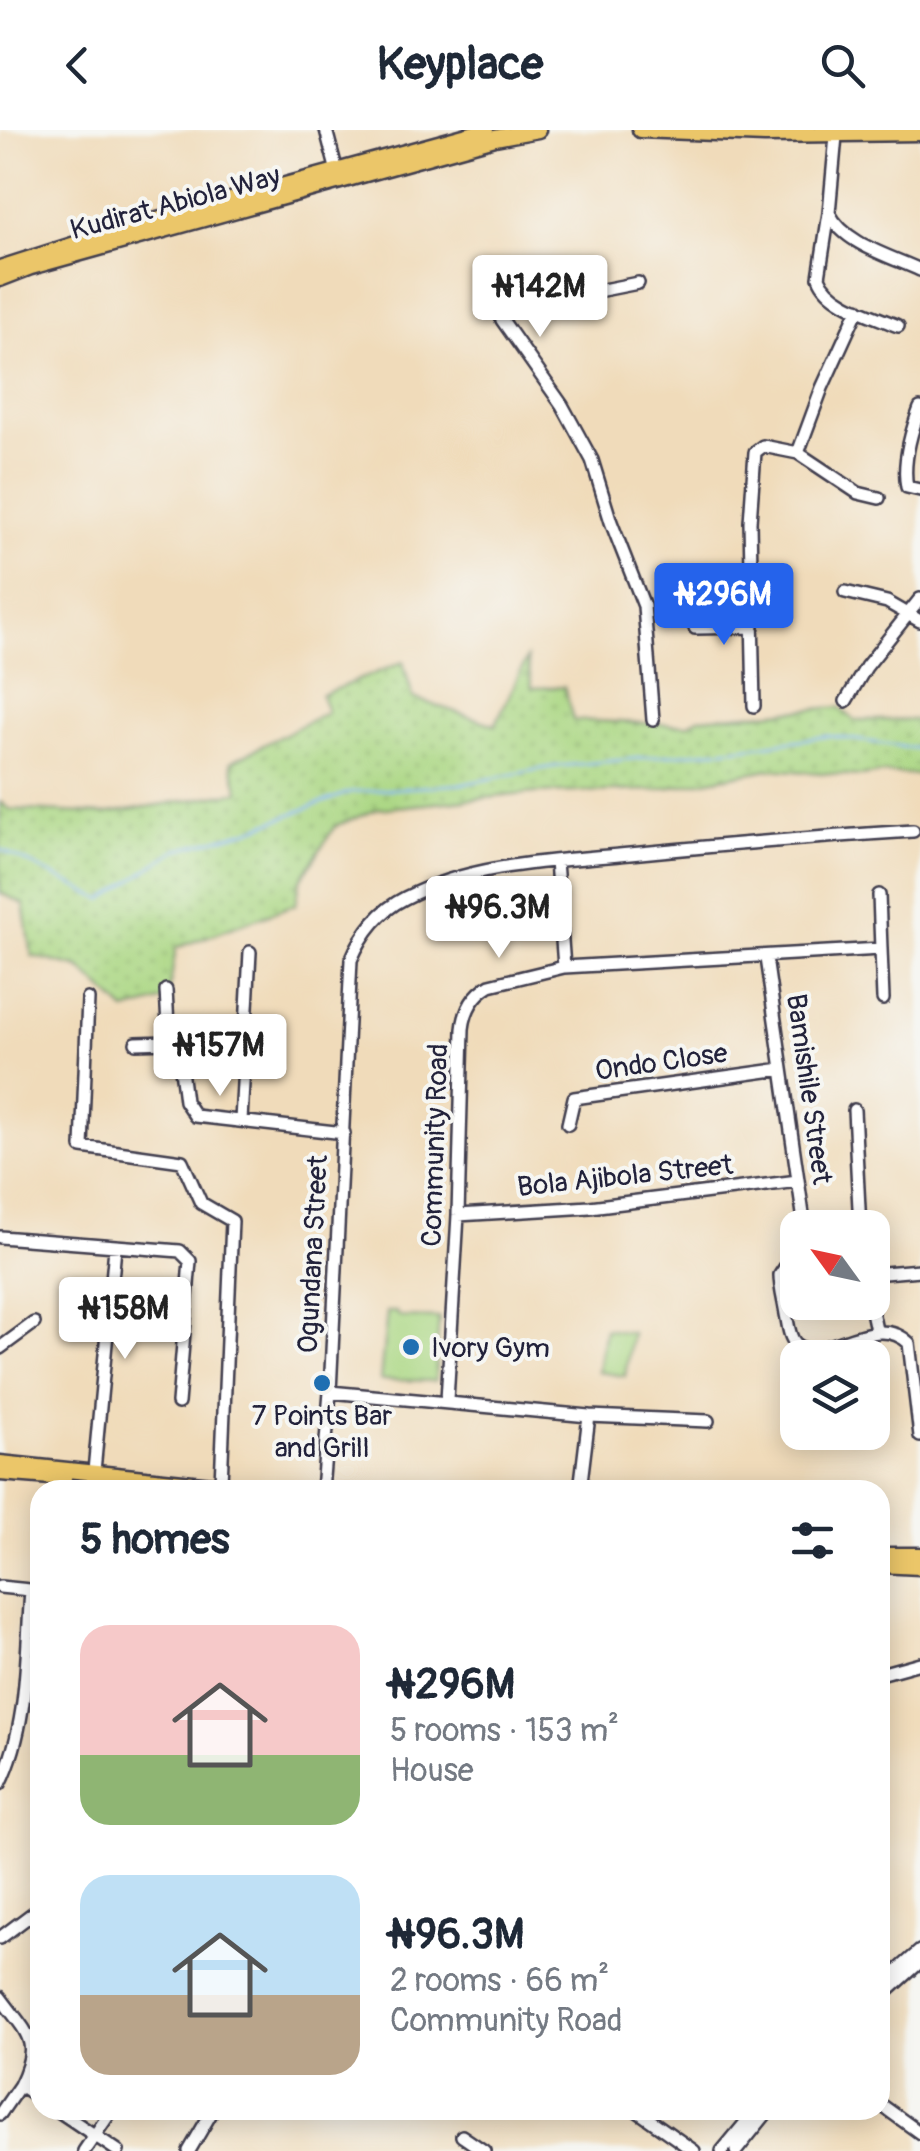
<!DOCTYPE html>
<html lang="en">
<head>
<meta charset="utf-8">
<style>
  :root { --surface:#fff; --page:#f6f6f7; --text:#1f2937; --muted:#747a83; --accent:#2563eb }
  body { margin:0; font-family:Pangolin,sans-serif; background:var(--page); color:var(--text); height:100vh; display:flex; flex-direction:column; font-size:38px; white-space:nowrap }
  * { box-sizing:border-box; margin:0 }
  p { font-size:32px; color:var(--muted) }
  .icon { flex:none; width:55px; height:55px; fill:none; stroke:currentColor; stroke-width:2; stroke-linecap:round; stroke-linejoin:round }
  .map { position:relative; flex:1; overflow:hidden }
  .drawer { position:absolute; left:30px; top:1350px; width:860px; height:640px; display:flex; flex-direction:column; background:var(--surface); border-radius:30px; box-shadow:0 5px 25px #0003 }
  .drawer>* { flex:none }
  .needle { width:65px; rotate:303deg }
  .buttons { position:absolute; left:780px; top:1080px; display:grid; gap:20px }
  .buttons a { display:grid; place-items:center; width:110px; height:110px; border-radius:20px; background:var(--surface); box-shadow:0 5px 25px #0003; font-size:50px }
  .price { position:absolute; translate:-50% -85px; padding:0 22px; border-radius:10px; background:#fff; color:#222; font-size:32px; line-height:65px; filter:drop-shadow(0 2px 5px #0008) }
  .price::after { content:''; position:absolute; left:50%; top:60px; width:30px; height:22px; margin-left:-15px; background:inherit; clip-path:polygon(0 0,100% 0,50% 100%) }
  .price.current { background:var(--accent); color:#fff }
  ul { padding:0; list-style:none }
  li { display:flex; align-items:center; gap:30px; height:250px; padding:0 50px }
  li span { display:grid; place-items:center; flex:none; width:280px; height:200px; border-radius:30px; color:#555 }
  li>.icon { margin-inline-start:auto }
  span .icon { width:120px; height:120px; fill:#fffc; stroke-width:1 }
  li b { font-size:42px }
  h2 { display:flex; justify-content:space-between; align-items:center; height:120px; padding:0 50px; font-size:42px }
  header { display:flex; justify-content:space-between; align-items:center; height:130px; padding:0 50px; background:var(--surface); font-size:45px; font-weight:700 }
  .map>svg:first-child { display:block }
  .grass { fill:url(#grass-dots); stroke:#667c5f; stroke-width:2.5 }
  .green { fill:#abd783; stroke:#667c5f; stroke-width:2.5 }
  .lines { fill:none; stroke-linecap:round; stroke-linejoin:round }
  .stream { stroke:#84b5f0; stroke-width:2.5 }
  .minor-casing { stroke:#413e4e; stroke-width:16 }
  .major-casing { stroke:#413e4e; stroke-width:19 }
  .minor { stroke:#fff; stroke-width:11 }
  .major { stroke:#ebc669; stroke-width:14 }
  .poi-dot { fill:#1f6fb2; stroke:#f6f6f2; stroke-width:4 }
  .labels { text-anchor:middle; stroke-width:8; stroke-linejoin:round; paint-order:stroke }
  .street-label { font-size:28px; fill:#22223b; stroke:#f6f6f2 }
  .poi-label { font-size:28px; fill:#22223b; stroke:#f6f6f2; text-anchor:start }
</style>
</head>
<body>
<header><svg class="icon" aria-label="back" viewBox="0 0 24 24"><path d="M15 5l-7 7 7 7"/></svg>Keyplace<svg class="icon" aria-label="search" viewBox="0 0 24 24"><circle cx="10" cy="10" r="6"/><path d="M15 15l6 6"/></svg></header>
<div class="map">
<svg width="920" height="2021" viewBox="0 0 920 2021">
  <defs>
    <pattern id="grass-dots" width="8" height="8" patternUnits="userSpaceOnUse" patternTransform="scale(2.5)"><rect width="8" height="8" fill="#abd783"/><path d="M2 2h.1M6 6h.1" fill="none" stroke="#93b872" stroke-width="1.8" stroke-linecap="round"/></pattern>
  </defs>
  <rect width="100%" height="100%" fill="#f6f6f2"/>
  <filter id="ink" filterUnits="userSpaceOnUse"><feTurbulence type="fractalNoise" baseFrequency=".01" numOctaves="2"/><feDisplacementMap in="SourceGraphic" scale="20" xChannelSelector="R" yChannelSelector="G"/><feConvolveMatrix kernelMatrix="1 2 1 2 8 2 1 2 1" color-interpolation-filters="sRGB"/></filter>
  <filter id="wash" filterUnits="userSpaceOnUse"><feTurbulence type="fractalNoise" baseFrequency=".0048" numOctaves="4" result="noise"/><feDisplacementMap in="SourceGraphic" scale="40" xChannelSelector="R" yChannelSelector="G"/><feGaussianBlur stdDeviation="2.25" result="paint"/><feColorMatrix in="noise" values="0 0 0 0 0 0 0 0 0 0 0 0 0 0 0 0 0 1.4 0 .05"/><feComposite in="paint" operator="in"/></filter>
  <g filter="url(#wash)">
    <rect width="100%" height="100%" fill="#f0dbba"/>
    <path class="grass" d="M 527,528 L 532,558 L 564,557 L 573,590 L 688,595 L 698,588 L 839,577 L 854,590 L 920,590 L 920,645 L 882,643 L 860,646 L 769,639 L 657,660 L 534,663 L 378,679 L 335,696 L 300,751 L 296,774 L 176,818 L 168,869 L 126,881 L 80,838 L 32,826 L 24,774 L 0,763 L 0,672 L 9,679 L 103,684 L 239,662 L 231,632 L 327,582 L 321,565 L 403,532 L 413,568 L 495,595 Z"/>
    <path class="green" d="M 387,1182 L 396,1182 L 400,1187 L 439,1188 L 435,1251 L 380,1250 Z
      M 605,1199 L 632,1203 L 625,1246 L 598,1242 Z"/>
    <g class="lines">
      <path class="stream" d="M 0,719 L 103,770 L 176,720 L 250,700 L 350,662 L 463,654 L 551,637 L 741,618 L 829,606 L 920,619"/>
    </g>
  </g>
  <g filter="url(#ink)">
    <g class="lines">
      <g class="minor-casing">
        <path id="minor" d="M 326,0 L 339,49
          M 836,6 L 829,83 C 844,114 890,126 920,140
          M 829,83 L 819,147 C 829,174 873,185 898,196
          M 638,153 L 512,178 L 502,190 L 562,275 L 592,330 L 611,392 L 644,476 L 653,590
          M 920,278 C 911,302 902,332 907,357 L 920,360
          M 798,323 L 822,258 L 858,179
          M 845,462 L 887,472 L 920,491
          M 695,498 L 753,497
          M 846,571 L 866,537 L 920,469
          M 754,576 L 750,392 L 755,322 L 763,316 L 798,323 L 858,363 L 879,368
          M 556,731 L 564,837
          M 879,765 L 881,819
          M 766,828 L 805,1098
          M 166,860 L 169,912 L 178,916 L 185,971 L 195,986 L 344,1003
          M 88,869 L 82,1017 L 182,1031 L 201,1073 L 232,1091 L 221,1353
          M 136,913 L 169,912
          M 854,980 L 860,1098
          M 241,991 L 250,822
          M 568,994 L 574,968 L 782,939
          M 458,1085 L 590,1077 L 798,1051
          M 0,1107 L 180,1121 L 190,1131 L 178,1273
          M 798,1118 L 780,1145 C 780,1158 784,1171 786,1184 C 788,1193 789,1208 796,1214 C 821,1237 873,1179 909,1213 L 920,1306
          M 872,1144 L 920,1140
          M 870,1172 L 876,1200
          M 0,1218 L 34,1193
          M 330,1262 L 589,1286 L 708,1291
          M 447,1270 L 458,1085 L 463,899 C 465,880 473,865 490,855 L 564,837 L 881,819 L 883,869
          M 94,1341 L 115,1118
          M 322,1360 L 330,1262 L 351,830 C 362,804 379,781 405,768 C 473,733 555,731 630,724 C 724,715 818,707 913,701
          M 580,1360 L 589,1286
          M 0,1457 L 40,1461
          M 880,1544 L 920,1533
          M 0,1654 C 29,1595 26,1525 31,1460
          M 0,1808 L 40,1778
          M 880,1856 L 920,1821
          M 0,1867 C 27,1904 42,1910 20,1955
          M 880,1868 L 920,1832
          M 880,1974 L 920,2003
          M 57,1980 L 118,2021
          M 636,1980 L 694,2021
          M 0,1984 L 20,1955 L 40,1969
          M 462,2006 L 484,2021
          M 84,2021 L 112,1980
          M 189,2021 L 213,1980
          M 722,2021 L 756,1980
          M 736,2021 L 769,1980"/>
      </g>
      <g class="major-casing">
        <path id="major" d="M 640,0 L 765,5 L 920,3
          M 0,138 L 110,103 L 486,0
          M 0,149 L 31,137 L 495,8 L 538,0
          M 0,1333 L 260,1360
          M 0,1343 L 64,1348
          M 105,1352 L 183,1360
          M 880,1425 L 920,1425
          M 880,1435 L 920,1437"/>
      </g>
      <use href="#minor" class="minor"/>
      <use href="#major" class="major"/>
    </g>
  </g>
  <g class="poi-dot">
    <circle cx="411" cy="1217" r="10"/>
    <circle cx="322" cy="1253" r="10"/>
  </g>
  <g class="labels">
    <g class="street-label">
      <text transform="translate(175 72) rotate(-15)" y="10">Kudirat Abiola Way</text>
      <text transform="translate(661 931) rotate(-8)" y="10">Ondo Close</text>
      <text transform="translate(810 959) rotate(82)" y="10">Bamishile Street</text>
      <text transform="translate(434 1015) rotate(-88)" y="10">Community Road</text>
      <text transform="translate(625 1045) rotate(-6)" y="10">Bola Ajibola Street</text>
      <text transform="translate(312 1124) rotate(-87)" y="10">Ogundana Street</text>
    </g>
    <g class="poi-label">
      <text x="431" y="1227">Ivory Gym</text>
      <text x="322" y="1295" text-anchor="middle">7 Points Bar<tspan x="322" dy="32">and Grill</tspan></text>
    </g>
  </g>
</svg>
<div class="buttons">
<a><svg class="needle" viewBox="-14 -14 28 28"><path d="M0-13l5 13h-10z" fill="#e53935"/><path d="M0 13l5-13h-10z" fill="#747a83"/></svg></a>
<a><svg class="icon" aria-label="layers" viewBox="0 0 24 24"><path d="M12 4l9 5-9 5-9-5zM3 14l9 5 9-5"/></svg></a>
</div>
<b class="price" style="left:540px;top:210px">₦142M</b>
<b class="price current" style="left:724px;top:518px">₦296M</b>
<b class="price" style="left:499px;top:831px">₦96.3M</b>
<b class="price" style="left:220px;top:969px">₦157M</b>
<b class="price" style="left:125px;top:1232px">₦158M</b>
<section class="drawer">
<h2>5 homes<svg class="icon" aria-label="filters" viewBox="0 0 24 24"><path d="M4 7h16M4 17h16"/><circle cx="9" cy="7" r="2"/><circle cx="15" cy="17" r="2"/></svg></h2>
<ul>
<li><span style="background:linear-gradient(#f6c9c9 65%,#8fb573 0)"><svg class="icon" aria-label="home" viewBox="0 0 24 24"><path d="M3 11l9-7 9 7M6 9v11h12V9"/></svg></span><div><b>₦296M</b><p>5 rooms · 153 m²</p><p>House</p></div></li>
<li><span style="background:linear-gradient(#bfe0f5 60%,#b9a48a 0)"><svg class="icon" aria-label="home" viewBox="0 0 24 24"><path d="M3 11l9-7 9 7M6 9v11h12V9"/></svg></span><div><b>₦96.3M</b><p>2 rooms · 66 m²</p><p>Community Road</p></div></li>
</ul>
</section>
</div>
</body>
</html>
